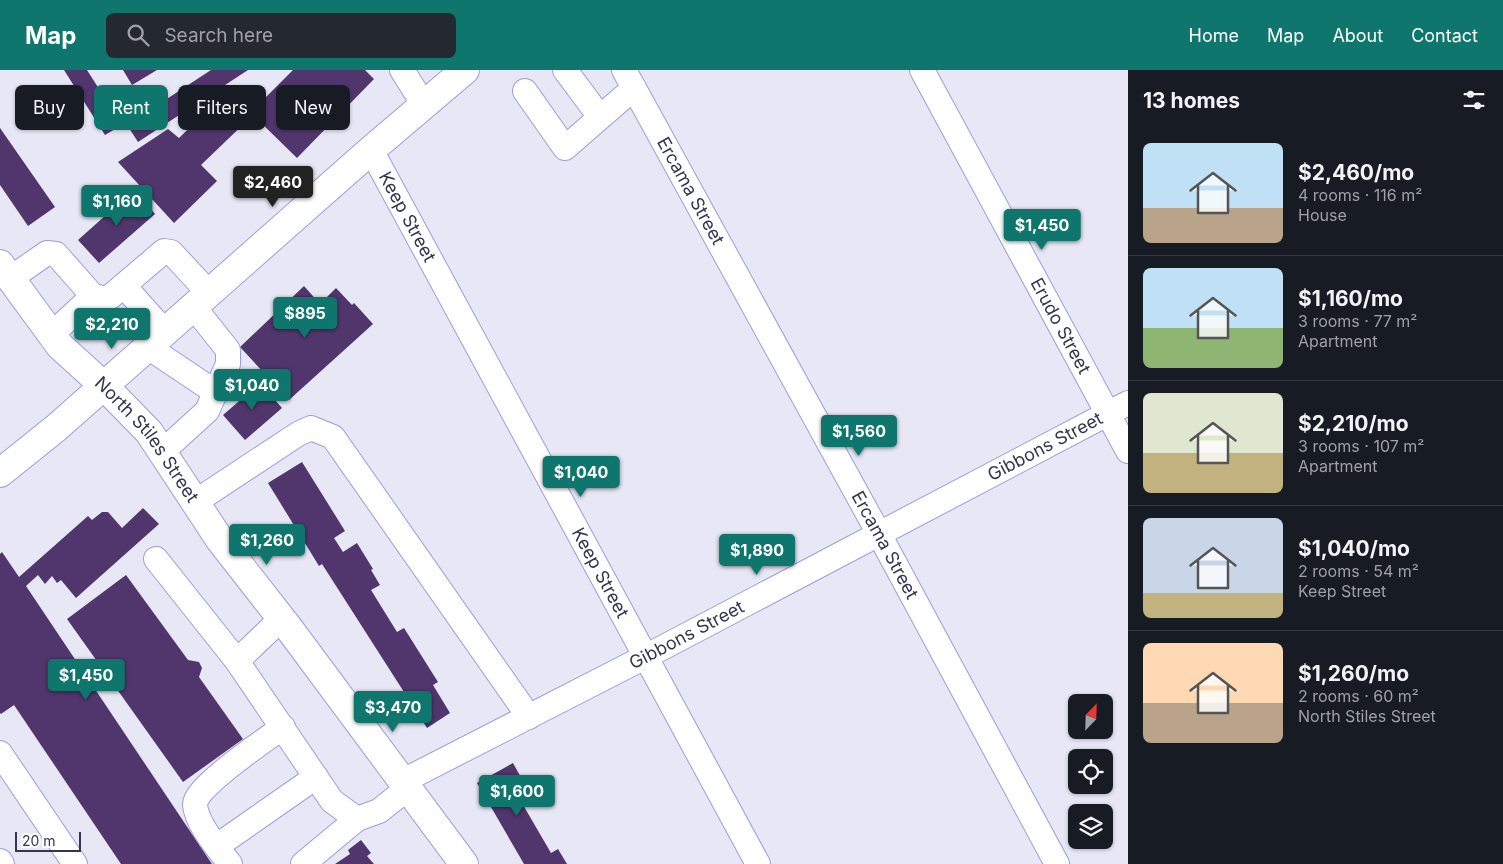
<!DOCTYPE html>
<html lang="en">
<head>
<meta charset="utf-8">
<style>
  :root { --surface:#171b24; --page:#242831; --text:#f1f3f6; --muted:#9ea1a6; --line:#363941; --accent:#0f766e }
  body { margin:0; font-family:Inter,sans-serif; background:var(--page); color:var(--text); height:100vh; display:flex; flex-direction:column; font-size:19px; white-space:nowrap }
  * { box-sizing:border-box; margin:0 }
  p { font-size:16px; color:var(--muted) }
  .icon { flex:none; width:28px; height:28px; fill:none; stroke:currentColor; stroke-width:2; stroke-linecap:round; stroke-linejoin:round }
  .map { position:relative; flex:1; overflow:hidden }
  .side { display:flex; flex-direction:column; background:var(--surface); width:375px }
  .side>* { flex:none }
  .guide { position:absolute; left:15px; top:15px; width:475px; height:45px; display:flex; gap:10px }
  .needle { width:32px; rotate:23deg }
  .fabs { position:absolute; left:1068px; top:624px; display:grid; gap:10px }
  .fabs a { display:grid; place-items:center; width:45px; height:45px; border-radius:8px; background:var(--surface); box-shadow:0 1px 4px #0004; font-size:25px }
  .scale { position:absolute; left:15px; bottom:12px; width:66px; box-sizing:border-box; padding-left:5px; border:2px solid #353550; border-top:0; font-size:14px; line-height:18px; white-space:nowrap; color:#353550; -webkit-text-stroke:4px #fff; paint-order:stroke }
  .price { position:absolute; translate:-50% -42px; padding:0 11px; border-radius:5px; background:var(--accent); color:#fff; font-size:16px; line-height:32px; filter:drop-shadow(0 1px 2px #0008) }
  .price::after { content:''; position:absolute; left:50%; top:30px; width:15px; height:11px; margin-left:-8px; background:inherit; clip-path:polygon(0 0,100% 0,50% 100%) }
  .price.active { background:#222; color:#fff }
  ul { padding:0; list-style:none }
  li { display:flex; align-items:center; gap:15px; height:125px; padding:0 15px }
  li+li { border-top:1px solid var(--line) }
  li span { display:grid; place-items:center; flex:none; width:140px; height:100px; border-radius:8px; color:#555 }
  li>.icon { margin-inline-start:auto }
  span .icon { width:60px; height:60px; fill:#fffc; stroke-width:1 }
  li b { font-size:21px }
  h2 { display:flex; justify-content:space-between; align-items:center; height:60px; padding:0 15px; font-size:21px }
  .pill { padding:0 18px; border-radius:8px; background:var(--surface); box-shadow:0 1px 4px #0004; font-size:18px; line-height:45px }
  .pill.active { background:var(--accent); color:#fff }
  header { display:flex; align-items:center; gap:30px; box-sizing:border-box; height:70px; padding:0 25px; background:var(--accent); color:#fff }
  header strong { font-size:24px }
  nav { display:flex; gap:28px; margin-inline-start:auto; font-size:18px }
  .search { width:350px; height:45px; background:var(--page); display:flex; align-items:center; gap:12px; box-sizing:border-box; padding:0 18px; border-radius:8px; color:var(--muted); font-size:19px }
  main { display:flex; flex:1; min-height:0 }
  .map>svg:first-child { display:block }
  .building { fill:#50366d }
  .lines { fill:none; stroke-linecap:round; stroke-linejoin:round }
  .minor-casing { stroke:#9d9cdd; stroke-width:26 }
  .major-casing { stroke:#9d9cdd; stroke-width:30 }
  .minor { stroke:#fff; stroke-width:24 }
  .major { stroke:#fff; stroke-width:28 }
  .labels { text-anchor:middle; stroke-width:5; stroke-linejoin:round; paint-order:stroke }
  .street-label { font-size:18px; fill:#353550; stroke:#fff }
</style>
</head>
<body>
<header>
<strong>Map</strong>
<div class="search"><svg class="icon" aria-label="search" viewBox="0 0 24 24"><circle cx="10" cy="10" r="6"/><path d="M15 15l6 6"/></svg>Search here</div>
<nav><a>Home</a><a>Map</a><a>About</a><a>Contact</a></nav>
</header>
<main>
<div class="map">
<svg width="1128" height="794" viewBox="0 0 1128 794">
  <rect width="100%" height="100%" fill="#e7e7f5"/>
  <path class="building" d="M 64,0 L 87,0 L 122,55 L 105,65 Z
    M 123,0 L 157,0 L 132,15 Z
    M 211,0 L 248,0 L 138,72 L 127,55 Z
    M 293,0 L 365,0 L 374,9 L 297,88 L 253,45 L 201,95 L 217,111 L 174,153 L 118,92 L 168,59 L 179,68 L 228,20 L 250,43 Z
    M 0,58 L 55,137 L 28,156 L 0,115 Z
    M 134,120 L 155,144 L 99,193 L 78,170 Z
    M 304,216 L 320,234 L 336,218 L 352,235 L 354,233 L 373,254 L 289,330 L 240,277 Z
    M 260,313 L 282,338 L 245,370 L 223,345 Z
    M 302,392 L 345,461 L 334,468 L 343,482 L 357,473 L 373,499 L 371,500 L 380,515 L 371,520 L 397,562 L 404,558 L 438,612 L 433,615 L 450,643 L 427,658 L 322,494 L 319,496 L 268,413 Z
    M 143,438 L 159,454 L 76,528 L 61,510 L 57,513 L 52,506 L 45,514 L 38,505 L 26,516 L 212,794 L 121,794 L 14,635 L 1,644 L 0,643 L 0,484 L 2,482 L 19,507 L 88,446 L 92,450 L 102,442 L 108,442 L 122,458 Z
    M 126,505 L 188,590 L 199,592 L 202,598 L 199,607 L 243,669 L 183,712 L 67,549 Z
    M 513,693 L 529,722 L 519,728 L 551,783 L 558,779 L 567,794 L 524,794 L 477,713 Z
    M 361,770 L 371,783 L 367,786 L 374,794 L 335,794 L 350,784 L 348,780 Z"/>
  <g class="lines">
    <g class="minor-casing">
      <g id="minor">
        <path d="M 402,0 L 424,35"/>
        <path d="M 565,0 L 600,47"/>
        <path id="s1" d="M 624,0 L 879,464 L 1057,794"/>
        <path id="s2" d="M 922,0 L 1128,381"/>
        <path d="M 525,21 L 565,78 L 634,18"/>
        <path id="s3" d="M 371,80 L 758,794"/>
        <path d="M 11,208 L 47,183 L 56,184 L 93,226 L 106,229 L 110,227 L 164,181 L 171,182 L 209,223"/>
        <path d="M 124,216 L 165,262"/>
        <path d="M 52,264 L 93,226"/>
        <path d="M 148,277 L 215,322"/>
        <path d="M 162,382 L 207,341 L 228,294 L 228,280 L 193,236"/>
        <path d="M 195,432 L 298,364 L 311,358 L 333,367 L 529,647"/>
        <path d="M 156,489 L 237,591 L 332,731 L 357,749 L 379,741 L 408,718"/>
        <path d="M 237,591 L 282,548"/>
        <path d="M 0,683 L 75,794"/>
        <path id="s4" d="M 403,711 L 645,587 L 1128,333"/>
        <path d="M 217,776 L 316,707"/>
        <path d="M 0,791 L 2,794"/>
        <path d="M 230,794 C 218,778 197,755 195,735 C 193,718 267,669 283,657"/>
        <path d="M 303,794 L 357,749"/>
      </g>
    </g>
    <g class="major-casing">
      <g id="major">
        <path id="s5" d="M 0,194 L 60,276 L 104,316 L 149,362 L 220,470 L 288,557 L 464,794"/>
        <path d="M 0,403 L 56,358 L 371,80 L 465,0"/>
      </g>
    </g>
    <use href="#minor" class="minor"/>
    <use href="#major" class="major"/>
  </g>
  <g class="labels">
    <g class="street-label">
      <text dy="6" stroke="none"><textPath href="#s1" startOffset="138">Ercama Street</textPath></text>
      <text dy="6" stroke="none"><textPath href="#s3" startOffset="76">Keep Street</textPath></text>
      <text dy="6" stroke="none"><textPath href="#s2" startOffset="291">Erudo Street</textPath></text>
      <text dy="6" stroke="none"><textPath href="#s5" startOffset="230">North Stiles Street</textPath></text>
      <text dy="6" stroke="none"><textPath href="#s4" startOffset="724">Gibbons Street</textPath></text>
      <text dy="6" stroke="none"><textPath href="#s1" startOffset="542">Ercama Street</textPath></text>
      <text dy="6" stroke="none"><textPath href="#s3" startOffset="481">Keep Street</textPath></text>
      <text dy="6" stroke="none"><textPath href="#s4" startOffset="319">Gibbons Street</textPath></text>
    </g>
  </g>
</svg>
<div class="fabs">
<a><svg class="needle" viewBox="-14 -14 28 28"><path d="M0-13l5 13h-10z" fill="#e53935"/><path d="M0 13l5-13h-10z" fill="#9ea1a6"/></svg></a>
<a><svg class="icon" aria-label="locate" viewBox="0 0 24 24"><circle cx="12" cy="12" r="6"/><path d="M12 2v4M12 18v4M2 12h4M18 12h4"/></svg></a>
<a><svg class="icon" aria-label="layers" viewBox="0 0 24 24"><path d="M12 4l9 5-9 5-9-5zM3 14l9 5 9-5"/></svg></a>
</div>
<div class="scale">20 m</div>
<b class="price active" style="left:273px;top:138px">$2,460</b>
<b class="price" style="left:117px;top:157px">$1,160</b>
<b class="price" style="left:1042px;top:181px">$1,450</b>
<b class="price" style="left:305px;top:269px">$895</b>
<b class="price" style="left:112px;top:280px">$2,210</b>
<b class="price" style="left:252px;top:341px">$1,040</b>
<b class="price" style="left:859px;top:387px">$1,560</b>
<b class="price" style="left:581px;top:428px">$1,040</b>
<b class="price" style="left:267px;top:496px">$1,260</b>
<b class="price" style="left:757px;top:506px">$1,890</b>
<b class="price" style="left:86px;top:631px">$1,450</b>
<b class="price" style="left:393px;top:663px">$3,470</b>
<b class="price" style="left:517px;top:747px">$1,600</b>
<div class="guide">
<a class="pill">Buy</a>
<a class="pill active">Rent</a>
<a class="pill">Filters</a>
<a class="pill">New</a>
</div>
</div>
<section class="side">
<h2>13 homes<svg class="icon" aria-label="filters" viewBox="0 0 24 24"><path d="M4 7h16M4 17h16"/><circle cx="9" cy="7" r="2"/><circle cx="15" cy="17" r="2"/></svg></h2>
<ul>
<li><span style="background:linear-gradient(#bfe0f5 65%,#b9a48a 0)"><svg class="icon" aria-label="home" viewBox="0 0 24 24"><path d="M3 11l9-7 9 7M6 9v11h12V9"/></svg></span><div><b>$2,460/mo</b><p>4 rooms · 116 m²</p><p>House</p></div></li>
<li><span style="background:linear-gradient(#bfe0f5 60%,#8fb573 0)"><svg class="icon" aria-label="home" viewBox="0 0 24 24"><path d="M3 11l9-7 9 7M6 9v11h12V9"/></svg></span><div><b>$1,160/mo</b><p>3 rooms · 77 m²</p><p>Apartment</p></div></li>
<li><span style="background:linear-gradient(#dfe7d0 60%,#c2b280 0)"><svg class="icon" aria-label="home" viewBox="0 0 24 24"><path d="M3 11l9-7 9 7M6 9v11h12V9"/></svg></span><div><b>$2,210/mo</b><p>3 rooms · 107 m²</p><p>Apartment</p></div></li>
<li><span style="background:linear-gradient(#c9d6e8 75%,#c2b280 0)"><svg class="icon" aria-label="home" viewBox="0 0 24 24"><path d="M3 11l9-7 9 7M6 9v11h12V9"/></svg></span><div><b>$1,040/mo</b><p>2 rooms · 54 m²</p><p>Keep Street</p></div></li>
<li><span style="background:linear-gradient(#ffd9b3 60%,#b9a48a 0)"><svg class="icon" aria-label="home" viewBox="0 0 24 24"><path d="M3 11l9-7 9 7M6 9v11h12V9"/></svg></span><div><b>$1,260/mo</b><p>2 rooms · 60 m²</p><p>North Stiles Street</p></div></li>
</ul>
</section>
</main>
</body>
</html>
